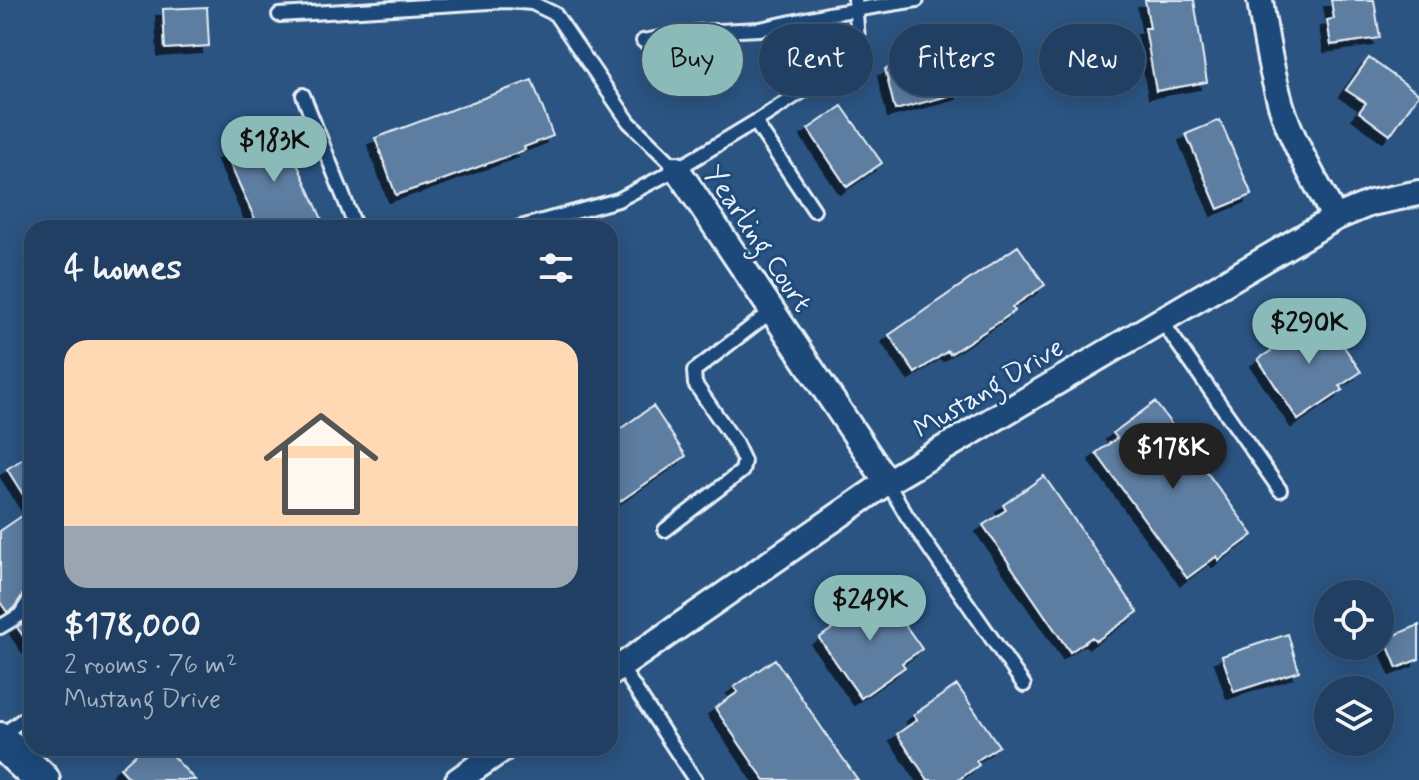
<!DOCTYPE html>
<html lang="en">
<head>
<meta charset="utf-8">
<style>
  :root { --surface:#203f62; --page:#2d4a6b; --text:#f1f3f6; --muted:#a2afbe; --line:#3d5877; --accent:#8bbbb9 }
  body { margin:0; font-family:Mynerve,sans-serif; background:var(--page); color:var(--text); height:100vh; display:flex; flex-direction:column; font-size:30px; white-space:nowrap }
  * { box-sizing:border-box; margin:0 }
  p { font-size:26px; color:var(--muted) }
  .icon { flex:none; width:44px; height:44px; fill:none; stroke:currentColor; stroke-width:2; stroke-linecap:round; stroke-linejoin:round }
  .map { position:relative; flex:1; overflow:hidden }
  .side { position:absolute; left:24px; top:220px; width:594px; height:536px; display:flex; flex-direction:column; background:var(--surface); border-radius:24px; box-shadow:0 4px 20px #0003,0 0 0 2px var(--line) }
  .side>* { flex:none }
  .hud { position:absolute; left:642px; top:24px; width:656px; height:72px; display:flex; gap:16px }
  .tools { position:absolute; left:1314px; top:580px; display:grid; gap:16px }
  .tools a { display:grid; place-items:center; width:80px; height:80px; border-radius:50%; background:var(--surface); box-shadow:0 4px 20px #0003,0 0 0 2px var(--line); font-size:40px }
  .price { position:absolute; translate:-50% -68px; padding:0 18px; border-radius:28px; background:var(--accent); color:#111; font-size:26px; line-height:52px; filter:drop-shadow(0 2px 4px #0008) }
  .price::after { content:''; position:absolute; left:50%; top:48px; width:24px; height:18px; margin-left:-12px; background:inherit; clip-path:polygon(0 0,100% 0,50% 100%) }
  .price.current { background:#222; color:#fff }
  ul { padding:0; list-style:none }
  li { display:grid; align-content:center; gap:16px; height:424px; padding:0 40px }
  li span { display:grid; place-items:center; height:248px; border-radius:24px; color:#555 }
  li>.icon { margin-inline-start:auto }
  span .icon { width:144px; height:144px; fill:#fffc; stroke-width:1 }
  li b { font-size:34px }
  h2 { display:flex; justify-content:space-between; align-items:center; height:96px; padding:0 40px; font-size:34px }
  .pill { padding:0 28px; border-radius:36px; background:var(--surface); box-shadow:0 4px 20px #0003,0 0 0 2px var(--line); font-size:28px; line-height:72px }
  .pill.current { background:var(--accent); color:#111 }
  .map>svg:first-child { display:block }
  .building { fill:#5d7da1; stroke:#e8f1f8; stroke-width:2; filter:url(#shadow) }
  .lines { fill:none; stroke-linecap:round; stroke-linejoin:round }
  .lane-casing { stroke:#e8f1f8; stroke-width:18 }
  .street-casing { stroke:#e8f1f8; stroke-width:30 }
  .secondary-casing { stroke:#e8f1f8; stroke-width:40 }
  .lane { stroke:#1f4a7a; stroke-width:12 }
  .street { stroke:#1f4a7a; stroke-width:24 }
  .secondary { stroke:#1f4a7a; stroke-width:34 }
  .labels { text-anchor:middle; stroke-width:6; stroke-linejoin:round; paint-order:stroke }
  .street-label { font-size:28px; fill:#e8f1f8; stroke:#1f4a7a }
</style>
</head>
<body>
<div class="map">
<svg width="1419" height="780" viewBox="0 0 1419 780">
  <defs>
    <filter id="shadow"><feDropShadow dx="-7" dy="7" stdDeviation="0" flood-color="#0009"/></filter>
  </defs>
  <rect width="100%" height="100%" fill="#2b5482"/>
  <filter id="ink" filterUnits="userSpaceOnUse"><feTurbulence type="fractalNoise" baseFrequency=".0125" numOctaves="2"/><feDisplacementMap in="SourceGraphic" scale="16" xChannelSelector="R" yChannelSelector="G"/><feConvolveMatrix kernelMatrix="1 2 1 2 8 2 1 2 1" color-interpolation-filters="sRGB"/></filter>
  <g filter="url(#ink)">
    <path class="building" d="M 1145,0 L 1194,0 L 1207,82 L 1156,91 L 1145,28 L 1150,28 Z
      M 1331,0 L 1374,0 L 1380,38 L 1331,45 L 1327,20 L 1334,19 Z
      M 207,7 L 209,46 L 165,49 L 163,9 Z
      M 1012,34 L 1021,71 L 961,86 L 963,92 L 895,110 L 885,69 L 952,52 L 951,49 Z
      M 1369,58 L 1419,94 L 1390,135 L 1359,112 L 1366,103 L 1346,90 Z
      M 532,80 L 553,136 L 524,147 L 525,150 L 426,186 L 426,185 L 396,195 L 375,138 Z
      M 842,106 L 882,163 L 847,187 L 808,129 Z
      M 1220,120 L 1252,195 L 1218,209 L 1186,134 Z
      M 281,128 L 326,228 L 259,228 L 225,153 Z
      M 1018,246 L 1045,285 L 1012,307 L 1015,311 L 996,324 L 950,354 L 948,351 L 915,373 L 889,335 Z
      M 1320,311 L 1361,372 L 1340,386 L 1343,390 L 1298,420 L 1258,359 L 1282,344 L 1278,339 Z
      M 1155,402 L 1253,535 L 1219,560 L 1217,556 L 1187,578 L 1096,453 L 1117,438 L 1113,433 Z
      M 653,406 L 686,456 L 610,508 L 610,436 Z
      M 32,453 L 32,587 L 25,591 L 14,608 L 7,612 L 0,602 L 0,531 L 32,509 L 7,469 Z
      M 1044,476 L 1138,612 L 1096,641 L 1092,637 L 1070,652 L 983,525 L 1006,510 L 1003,505 Z
      M 880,589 L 922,649 L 902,663 L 905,667 L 861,698 L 819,638 L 839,624 L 836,619 Z
      M 32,613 L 32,649 L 17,627 L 25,622 Z
      M 1419,625 L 1419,659 L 1397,668 L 1385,639 Z
      M 1288,634 L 1299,671 L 1234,692 L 1222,656 Z
      M 775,659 L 830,740 L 858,780 L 765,780 L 756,768 L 715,708 L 738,692 L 734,687 Z
      M 957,685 L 999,746 L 976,761 L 979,765 L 958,780 L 928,780 L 897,734 L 917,720 L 913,715 Z
      M 142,748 L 165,748 L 195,780 L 131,780 L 120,768 Z"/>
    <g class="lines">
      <g class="lane-casing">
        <path id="lane" d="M 279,15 L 506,1 L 532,3 L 555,14 L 629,122 L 677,169
          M 643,41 L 698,32 L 760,29 L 828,14 L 917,0
          M 303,95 L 356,228
          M 755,122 L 814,210
          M 517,228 L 618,200 L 677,169 L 755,122 L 851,60 L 858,41 L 855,0
          M 1161,320 L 1280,490
          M 887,482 L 907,516 L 1024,685
          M 665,530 L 742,471 L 744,461 L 735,442 L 695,384 L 694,371 L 772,311
          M 0,627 L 20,615 L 32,596
          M 621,667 L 695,780
          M 0,736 L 32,713"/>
      </g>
      <g class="street-casing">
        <path id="street" d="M 1260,0 C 1265,36 1271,70 1281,105 C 1293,144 1316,182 1335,218
          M 677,169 L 887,482
          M 610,674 L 887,482 L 1335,218 L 1371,203 L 1419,193
          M 458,780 L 504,748"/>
      </g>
      <g class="secondary-casing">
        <path id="secondary" d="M 0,740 L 42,780"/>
      </g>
      <use href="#lane" class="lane"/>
      <use href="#street" class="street"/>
      <use href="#secondary" class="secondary"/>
    </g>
  </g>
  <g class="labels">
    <g class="street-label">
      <text transform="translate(759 238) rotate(56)" y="10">Yearling Court</text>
      <text transform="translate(988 387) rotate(-31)" y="10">Mustang Drive</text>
    </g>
  </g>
</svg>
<div class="tools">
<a><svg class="icon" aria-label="locate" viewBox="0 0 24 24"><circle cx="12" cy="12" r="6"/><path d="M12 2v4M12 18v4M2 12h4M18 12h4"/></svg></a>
<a><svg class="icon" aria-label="layers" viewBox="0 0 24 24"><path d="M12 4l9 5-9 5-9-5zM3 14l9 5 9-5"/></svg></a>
</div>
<b class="price" style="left:274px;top:184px">$183K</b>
<b class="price" style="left:1309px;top:366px">$290K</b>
<b class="price current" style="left:1173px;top:491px">$178K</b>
<b class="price" style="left:870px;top:643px">$249K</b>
<div class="hud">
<a class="pill current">Buy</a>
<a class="pill">Rent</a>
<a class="pill">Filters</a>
<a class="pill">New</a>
</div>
<section class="side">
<h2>4 homes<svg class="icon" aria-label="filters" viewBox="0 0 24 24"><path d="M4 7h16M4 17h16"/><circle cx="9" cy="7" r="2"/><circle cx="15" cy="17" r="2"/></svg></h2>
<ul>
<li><span style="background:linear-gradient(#ffd9b3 75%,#9aa5b1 0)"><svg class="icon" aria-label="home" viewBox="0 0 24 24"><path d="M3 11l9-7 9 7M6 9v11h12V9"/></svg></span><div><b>$178,000</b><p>2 rooms · 76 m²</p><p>Mustang Drive</p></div></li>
</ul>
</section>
</div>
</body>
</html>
